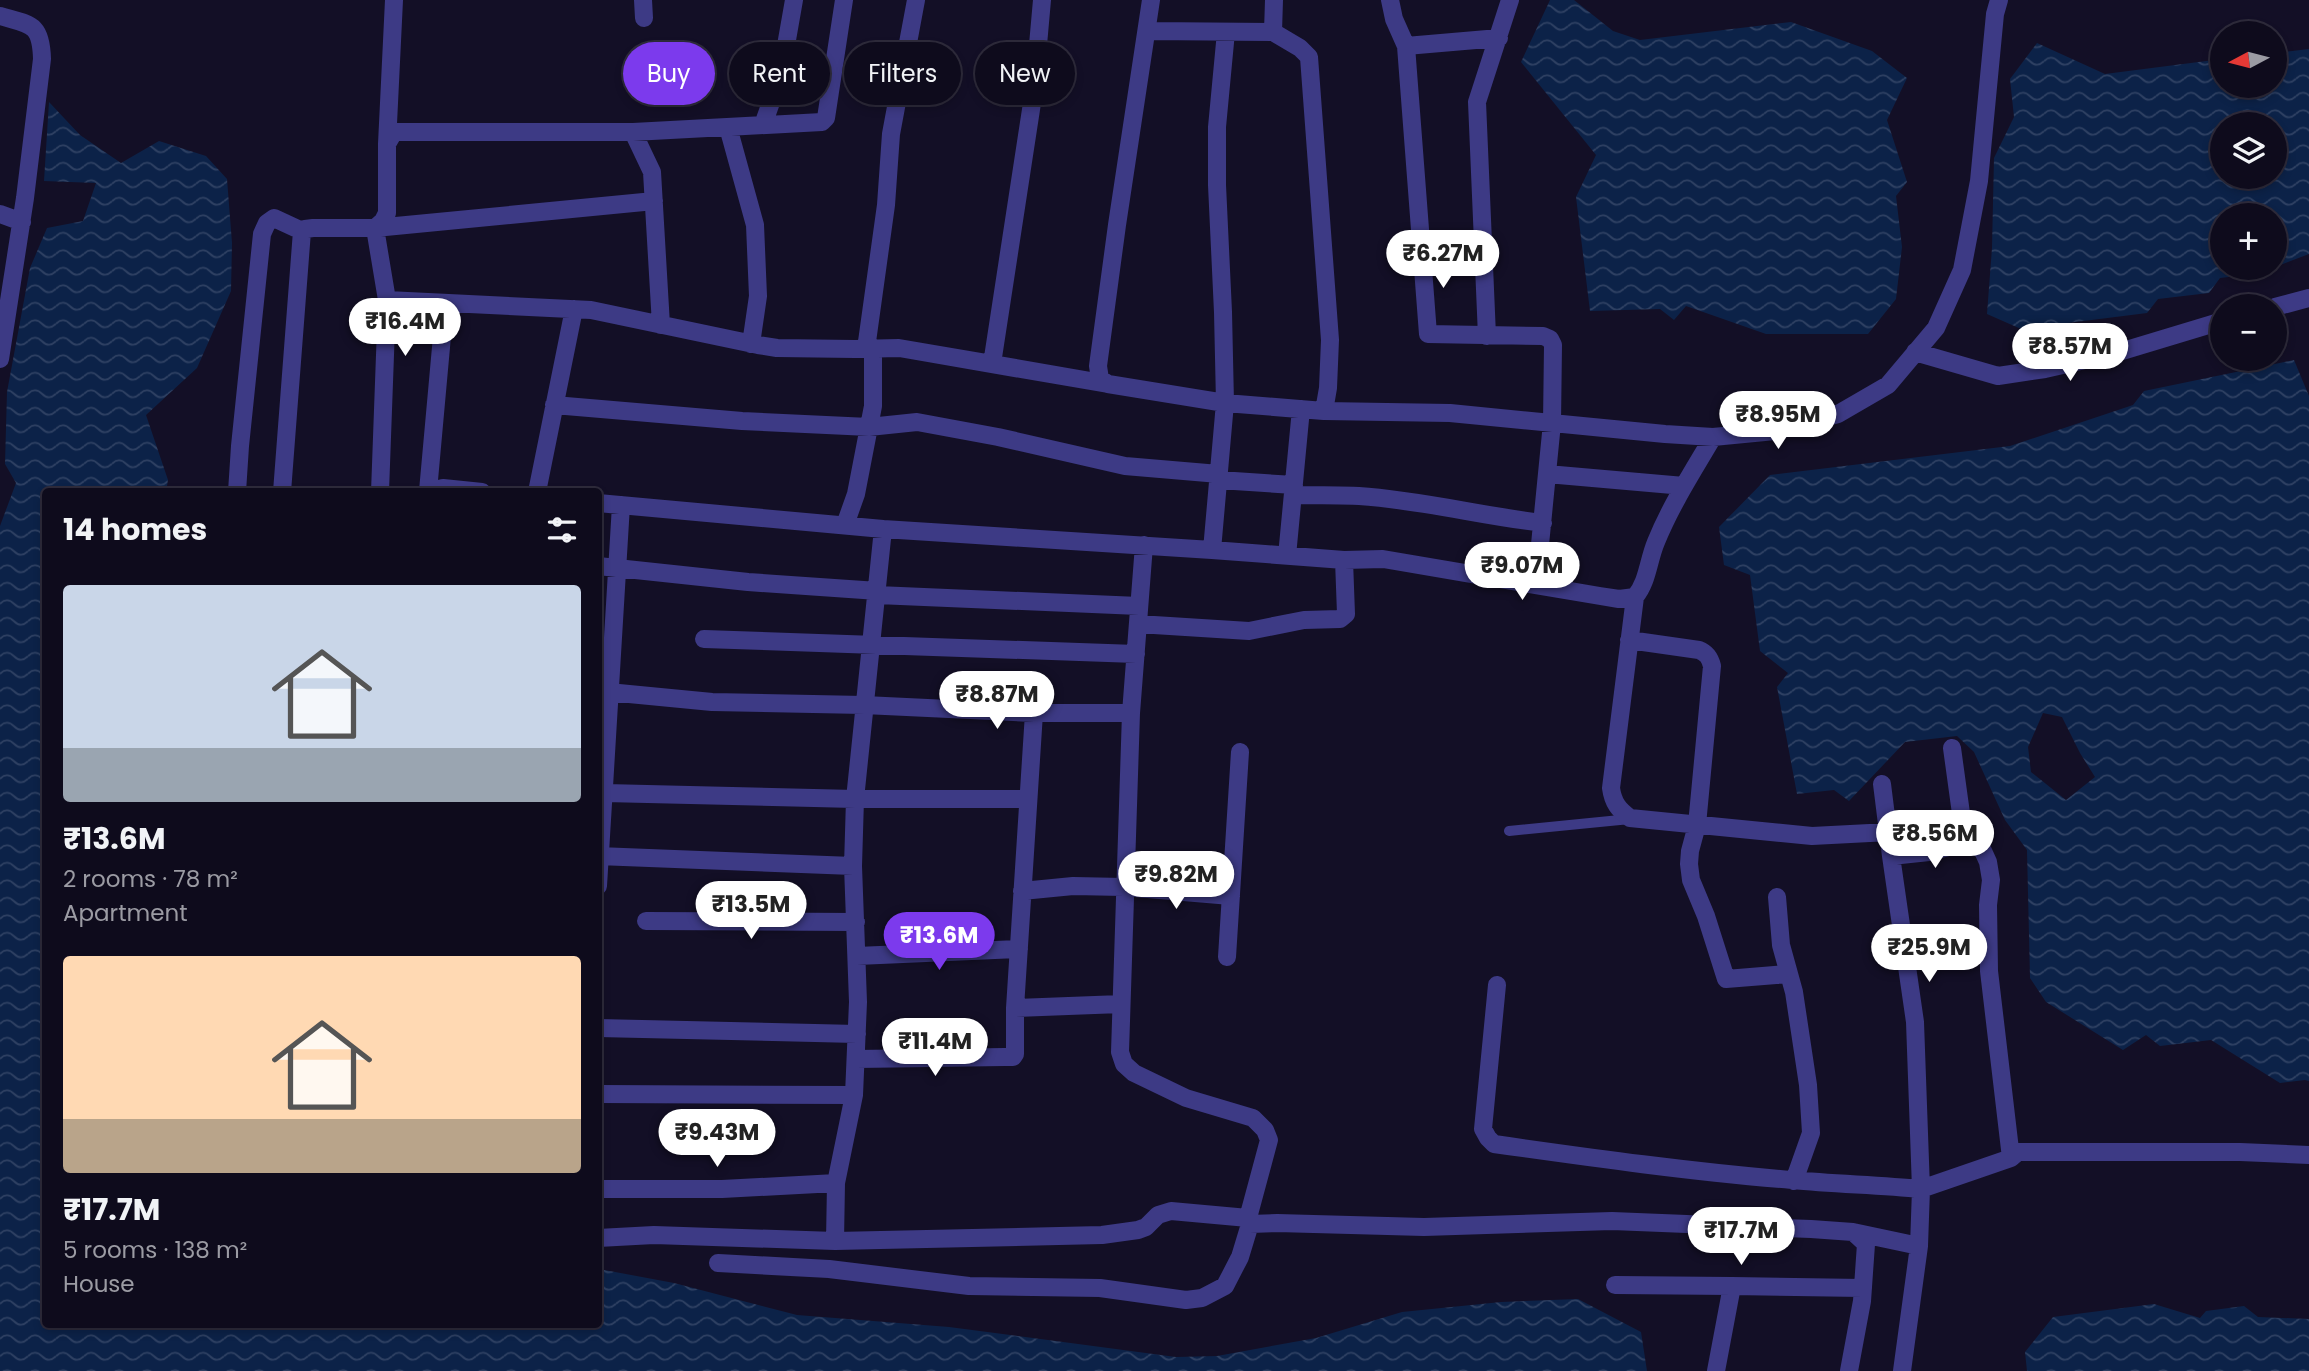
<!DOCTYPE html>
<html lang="en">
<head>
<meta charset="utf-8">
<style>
  :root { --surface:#0e0b1c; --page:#1c1929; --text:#f1f3f6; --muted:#9b9ba3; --line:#2e2b3b; --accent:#7c3aed }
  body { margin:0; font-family:Poppins,sans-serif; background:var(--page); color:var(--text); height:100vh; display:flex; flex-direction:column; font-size:26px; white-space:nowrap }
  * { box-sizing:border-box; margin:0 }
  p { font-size:23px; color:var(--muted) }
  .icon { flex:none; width:38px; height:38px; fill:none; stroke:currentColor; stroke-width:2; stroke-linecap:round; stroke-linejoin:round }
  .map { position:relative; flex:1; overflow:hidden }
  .side { position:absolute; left:42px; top:488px; width:560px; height:840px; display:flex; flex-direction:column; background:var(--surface); border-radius:7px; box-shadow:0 4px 10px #0003,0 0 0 2px var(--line) }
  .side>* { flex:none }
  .banner { position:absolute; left:623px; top:42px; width:665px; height:63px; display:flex; gap:14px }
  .needle { width:46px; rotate:263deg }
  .tools { position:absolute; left:2210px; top:21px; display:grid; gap:14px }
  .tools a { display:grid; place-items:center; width:77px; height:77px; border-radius:50%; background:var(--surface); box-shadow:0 4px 10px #0003,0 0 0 2px var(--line); font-size:35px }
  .price { position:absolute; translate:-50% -60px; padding:0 16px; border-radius:24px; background:#fff; color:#222; font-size:23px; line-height:46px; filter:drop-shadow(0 2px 4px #0008) }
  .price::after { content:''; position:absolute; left:50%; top:42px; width:21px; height:16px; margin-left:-10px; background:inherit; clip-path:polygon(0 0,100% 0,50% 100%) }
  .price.on { background:var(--accent); color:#fff }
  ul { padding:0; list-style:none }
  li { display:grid; align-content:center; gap:14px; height:371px; padding:0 21px }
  li span { display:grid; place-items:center; height:217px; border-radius:7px; color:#555 }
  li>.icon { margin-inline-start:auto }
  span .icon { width:126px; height:126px; fill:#fffc; stroke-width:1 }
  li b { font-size:30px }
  h2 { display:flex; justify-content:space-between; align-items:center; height:84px; padding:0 21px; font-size:30px }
  .tag { padding:0 24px; border-radius:32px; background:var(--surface); box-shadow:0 4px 10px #0003,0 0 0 2px var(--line); font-size:24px; line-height:63px }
  .tag.on { background:var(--accent); color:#fff }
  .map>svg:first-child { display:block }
  .water { fill:url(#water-waves); fill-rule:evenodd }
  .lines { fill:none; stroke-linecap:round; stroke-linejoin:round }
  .lane { stroke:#3d3a85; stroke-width:10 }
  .street { stroke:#3d3a85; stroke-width:18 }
</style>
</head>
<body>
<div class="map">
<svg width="2309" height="1371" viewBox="0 0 2309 1371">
  <defs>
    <pattern id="water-waves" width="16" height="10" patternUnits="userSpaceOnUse" patternTransform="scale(1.75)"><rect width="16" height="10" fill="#0c2248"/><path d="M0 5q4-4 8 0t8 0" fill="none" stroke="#2f4163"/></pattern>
  </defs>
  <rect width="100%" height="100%" fill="#130f26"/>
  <path class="water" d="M 1550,0 L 1574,0 L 1613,31 L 1640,40 L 1791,22 L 1872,51 L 1907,78 L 1887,120 L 1907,182 L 1896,196 L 1902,247 L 1896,299 L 1868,334 L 1766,334 L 1686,306 L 1674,320 L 1660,309 L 1590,311 L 1576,197 L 1596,155 L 1521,62 Z
    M 2037,43 L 2105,74 L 2222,59 L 2222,86 L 2275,86 L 2275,53 L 2309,49 L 2309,254 L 2275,267 L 2275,215 L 2222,215 L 2222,268 L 2274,268 L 2271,272 L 2220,278 L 2209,293 L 2158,299 L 2147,313 L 2021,329 L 1987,314 L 1992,248 L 1994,158 L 2014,117 L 2010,79 ZM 2222,124 L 2275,124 L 2275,177 L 2222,177 Z
    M 49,102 L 80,135 L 121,163 L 159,141 L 206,156 L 227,179 L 232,243 L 231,291 L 197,368 L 146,415 L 168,480 L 166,492 L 46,492 L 46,1325 L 598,1325 L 599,1269 L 674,1283 L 797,1315 L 949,1327 L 1176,1357 L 1217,1356 L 1316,1338 L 1402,1312 L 1501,1302 L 1578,1299 L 1641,1332 L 1647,1371 L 0,1371 L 0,526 L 16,483 L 5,464 L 7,392 L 30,268 L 47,228 L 83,221 L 96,183 L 44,181 Z
    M 2294,360 L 2309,396 L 2309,1081 L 2305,1080 L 2280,1083 L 2211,1040 L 2160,1046 L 2146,1035 L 2123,1050 L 2046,1002 L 2030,978 L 2027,850 L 2005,820 L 1974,752 L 1957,736 L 1905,742 L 1849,801 L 1834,790 L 1797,794 L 1777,687 L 1788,673 L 1760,651 L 1750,575 L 1724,565 L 1719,527 L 1770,475 L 2010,446 L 2133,405 L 2144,391 ZM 2043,713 L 2062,717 L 2080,753 L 2095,777 L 2066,800 L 2031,772 L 2028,747 Z
    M 2154,1304 L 2200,1318 L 2206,1311 L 2244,1306 L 2258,1317 L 2309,1319 L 2309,1371 L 2027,1371 L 2025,1352 L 2053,1317 Z"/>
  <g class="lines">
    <path class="lane" d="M 1509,831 L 1630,819"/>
    <path class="street" d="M 643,0 L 644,18
      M 1274,0 L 1273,32 L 1300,48 L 1309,57 L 1330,340 L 1328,388 L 1324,411
      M 1390,0 L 1394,19 L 1406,46 L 1428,334 L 1543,336 L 1550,339 L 1553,345 L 1552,423 L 1536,585
      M 0,16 C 31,25 41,23 42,59 L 25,198 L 0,359
      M 1147,31 L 1273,32
      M 1226,32 L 1217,127 L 1217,185 L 1223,312 L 1225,403 L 1324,411 L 1450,413 L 1665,434 L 1713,437 L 1775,431 L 1838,414 L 1888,385 L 1936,328 L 1962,270 L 1979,181 L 1995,14 L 1999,0
      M 1406,46 L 1499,38
      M 763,125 L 781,74 L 794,0
      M 728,127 L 755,225 L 758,296 L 751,344
      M 633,132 L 652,172 L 661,325
      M 387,144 L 394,0
      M 0,214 L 22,222
      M 387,300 L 591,310 L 758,345 L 777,348 L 855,349 L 899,348 L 1108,384
      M 2275,307 L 2309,298
      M 1487,336 L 1477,102 L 1510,0
      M 866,349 L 886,205 L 891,134 L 916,0
      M 1915,352 L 1998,376 L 2045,369 L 2116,353 L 2222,321
      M 992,364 L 1034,90 L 1042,0
      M 554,405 L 742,421 L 869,427 L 917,422 L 998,437 L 1125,466 L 1219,474
      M 1547,474 L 1684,486
      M 1219,480 L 1294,485
      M 428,491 L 445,303
      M 237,492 L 240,446 L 262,234 L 267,223 L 274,218 L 302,231
      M 282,492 L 302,231 L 305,229 L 313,228 L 375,228 L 383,221 L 387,213 L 387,144 L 394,132 L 633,132 L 822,122 L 826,118 L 844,0
      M 380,492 L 387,300 L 375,228 L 654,201
      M 427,492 L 443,488 L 482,492
      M 537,492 L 574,309
      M 1293,495 C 1315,495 1337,495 1359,496 C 1421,500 1482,516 1543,523
      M 598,503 L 883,529 L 1212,550 L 1225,403 L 1108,384 L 1100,379 L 1098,366 L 1117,225 L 1151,0
      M 845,525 L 856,494 L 873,406 L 873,349
      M 1144,545 L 1131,713 L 1120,1052 L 1124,1064 L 1134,1073 L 1186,1098 L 1253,1118 L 1265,1130 L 1269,1140 L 1248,1218
      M 1212,550 L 1344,560 L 1383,559 L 1600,596 L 1619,599 L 1635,597 C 1648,581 1648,561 1656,542 C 1671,505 1693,471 1713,437
      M 1287,556 L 1301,409
      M 598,566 L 748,582 L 878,591
      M 877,595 L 1139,606
      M 1635,597 L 1611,788 C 1613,803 1619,810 1630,818 L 1812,836 L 1889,832
      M 1138,624 L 1249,631 L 1304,620 L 1340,619 L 1346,614 L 1344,560
      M 704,639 L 1136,654
      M 1629,640 L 1699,650 C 1707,653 1710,658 1712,666 L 1697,825 L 1690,851 L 1689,864 L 1691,880 L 1706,916 L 1726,979 L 1788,974
      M 598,691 L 712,702 L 864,705 L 1034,713 L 1131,713
      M 1952,748 L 1963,828 L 1971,841 L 1983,851 L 1988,862 L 1991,880 L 1988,905 L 1989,971 L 2011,1158
      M 605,793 L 855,799 L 1028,799
      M 598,856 L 853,866
      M 1891,856 L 1929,852 L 1971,841
      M 598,886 L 621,505
      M 1022,891 L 1073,886 L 1124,887 L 1231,896
      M 1777,897 L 1781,945 L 1794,992 L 1808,1085 L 1811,1133 L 1794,1181
      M 646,921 L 856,922
      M 857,956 L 1019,949
      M 1227,957 L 1240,752
      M 1497,985 L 1483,1129 L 1488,1138 L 1494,1144 C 1593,1158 1693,1172 1792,1180 C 1835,1184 1878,1185 1921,1189 L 1915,1022 L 1891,856 L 1882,784
      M 1015,1008 L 1121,1004
      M 598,1028 L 857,1034
      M 856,1059 L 1005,1057 L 1013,1057 L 1015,1054 L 1015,1008 L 1034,713
      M 598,1094 L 854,1095
      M 598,1189 L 722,1189 L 836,1183
      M 598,1238 L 654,1235 L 835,1241 L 1102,1235 L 1138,1230 L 1146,1227 L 1158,1215 L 1171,1211 L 1248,1218 L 1250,1224 L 1277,1223 L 1424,1227 L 1612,1221 L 1811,1229 L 1853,1232 L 1919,1246
      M 835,1241 L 836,1183 L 854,1095 L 858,1002 L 853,866 L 855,799 L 883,529
      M 718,1263 L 829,1269 L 969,1286 L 1100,1288 L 1186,1300 L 1202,1298 L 1225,1286 L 1240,1257 L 1250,1224
      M 1615,1285 L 1732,1286
      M 1716,1371 L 1732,1286 L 1863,1288
      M 1849,1371 L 1862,1301 L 1866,1244 L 1853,1232
      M 1902,1371 L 1919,1246 L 1921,1189 L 2011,1158 L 2018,1152 L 2240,1152 L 2309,1155"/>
  </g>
</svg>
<div class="tools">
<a><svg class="needle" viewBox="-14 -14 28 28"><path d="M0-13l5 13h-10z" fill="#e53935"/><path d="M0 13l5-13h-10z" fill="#9b9ba3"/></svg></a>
<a><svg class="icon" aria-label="layers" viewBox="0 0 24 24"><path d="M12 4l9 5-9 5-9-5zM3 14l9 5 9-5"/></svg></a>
<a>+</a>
<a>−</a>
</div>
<b class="price" style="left:1443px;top:290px">₹6.27M</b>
<b class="price" style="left:405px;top:358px">₹16.4M</b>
<b class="price" style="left:2070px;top:383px">₹8.57M</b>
<b class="price" style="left:1778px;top:451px">₹8.95M</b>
<b class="price" style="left:1522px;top:602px">₹9.07M</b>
<b class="price" style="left:997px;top:731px">₹8.87M</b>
<b class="price" style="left:1935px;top:870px">₹8.56M</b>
<b class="price" style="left:1176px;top:911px">₹9.82M</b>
<b class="price" style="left:751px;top:941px">₹13.5M</b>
<b class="price on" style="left:939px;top:972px">₹13.6M</b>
<b class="price" style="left:1929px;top:984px">₹25.9M</b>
<b class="price" style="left:935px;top:1078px">₹11.4M</b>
<b class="price" style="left:717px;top:1169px">₹9.43M</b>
<b class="price" style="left:1741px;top:1267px">₹17.7M</b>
<div class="banner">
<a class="tag on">Buy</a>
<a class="tag">Rent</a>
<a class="tag">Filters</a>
<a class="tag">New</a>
</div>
<section class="side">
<h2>14 homes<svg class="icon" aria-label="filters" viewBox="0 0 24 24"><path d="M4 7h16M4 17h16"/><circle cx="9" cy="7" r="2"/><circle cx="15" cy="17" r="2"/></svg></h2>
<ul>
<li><span style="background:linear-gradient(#c9d6e8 75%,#9aa5b1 0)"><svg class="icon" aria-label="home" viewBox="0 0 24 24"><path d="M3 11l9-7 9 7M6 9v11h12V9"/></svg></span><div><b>₹13.6M</b><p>2 rooms · 78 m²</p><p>Apartment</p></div></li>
<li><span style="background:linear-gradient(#ffd9b3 75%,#b9a48a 0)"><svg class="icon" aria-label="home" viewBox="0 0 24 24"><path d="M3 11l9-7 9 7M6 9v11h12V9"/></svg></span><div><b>₹17.7M</b><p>5 rooms · 138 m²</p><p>House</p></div></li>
</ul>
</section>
</div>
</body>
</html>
